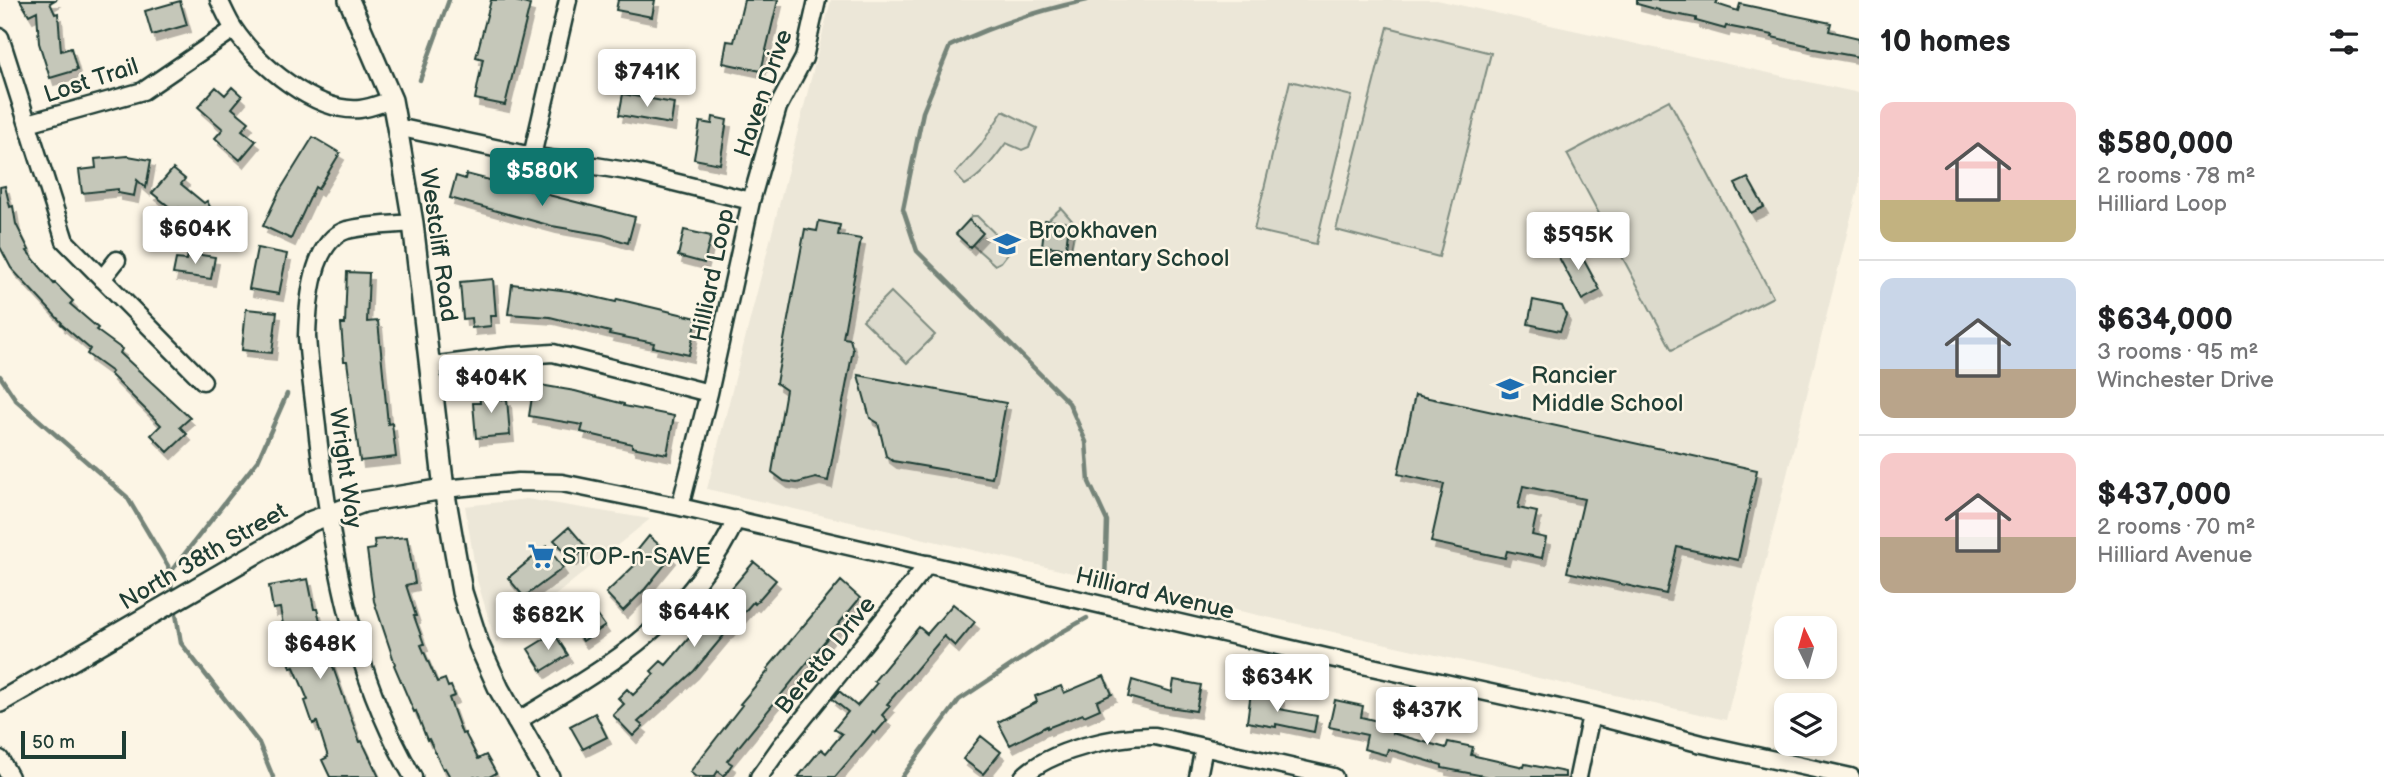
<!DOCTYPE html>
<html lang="en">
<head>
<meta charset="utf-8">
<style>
  :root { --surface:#fff; --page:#f6f6f6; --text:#202124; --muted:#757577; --line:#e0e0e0; --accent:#0f766e }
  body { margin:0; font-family:"Balsamiq Sans",sans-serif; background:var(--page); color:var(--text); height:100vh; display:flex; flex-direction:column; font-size:26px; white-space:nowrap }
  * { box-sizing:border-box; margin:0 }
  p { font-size:23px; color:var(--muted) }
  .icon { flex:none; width:38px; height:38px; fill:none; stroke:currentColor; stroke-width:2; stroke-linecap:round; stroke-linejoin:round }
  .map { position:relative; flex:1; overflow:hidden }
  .panel { display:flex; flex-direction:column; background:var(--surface); width:525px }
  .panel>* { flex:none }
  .needle { width:46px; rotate:355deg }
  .controls { position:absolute; left:1774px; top:616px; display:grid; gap:14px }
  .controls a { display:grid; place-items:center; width:63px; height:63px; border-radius:14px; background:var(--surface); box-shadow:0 4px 10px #0003; font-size:35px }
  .scale { position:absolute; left:21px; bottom:18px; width:105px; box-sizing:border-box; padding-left:7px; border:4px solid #1f3d34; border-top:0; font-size:19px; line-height:24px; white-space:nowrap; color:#1f3d34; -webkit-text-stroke:5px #fcf5e5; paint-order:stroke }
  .price { position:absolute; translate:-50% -60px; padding:0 16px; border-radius:7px; background:#fff; color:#222; font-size:23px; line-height:46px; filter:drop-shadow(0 2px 4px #0008) }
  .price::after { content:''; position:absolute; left:50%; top:42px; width:21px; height:16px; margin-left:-10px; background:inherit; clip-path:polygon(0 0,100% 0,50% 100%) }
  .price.current { background:var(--accent); color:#fff }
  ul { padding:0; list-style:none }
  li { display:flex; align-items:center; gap:21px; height:175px; padding:0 21px }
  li+li { border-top:2px solid var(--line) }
  li span { display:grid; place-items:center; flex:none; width:196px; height:140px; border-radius:14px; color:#555 }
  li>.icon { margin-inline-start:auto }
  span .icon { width:84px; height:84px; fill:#fffc; stroke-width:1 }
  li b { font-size:30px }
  h2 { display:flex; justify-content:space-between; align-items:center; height:84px; padding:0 21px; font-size:30px }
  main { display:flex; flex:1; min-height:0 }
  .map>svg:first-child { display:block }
  .built { fill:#ece7d8 }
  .green { fill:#dcdacc; stroke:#7e8c80; stroke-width:2 }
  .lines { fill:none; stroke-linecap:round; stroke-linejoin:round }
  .stream { stroke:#758479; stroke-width:4.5 }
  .building { fill:#c5c7b9; stroke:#1f3d34; stroke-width:2; filter:url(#shadow) }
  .minor-casing { stroke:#1f3d34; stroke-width:21 }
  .tertiary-casing { stroke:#1f3d34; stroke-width:24 }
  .minor { stroke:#fcf5e5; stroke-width:16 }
  .tertiary { stroke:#fcf5e5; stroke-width:19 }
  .labels { text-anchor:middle; stroke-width:5; stroke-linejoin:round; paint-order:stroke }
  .street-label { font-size:24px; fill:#1f3d34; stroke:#fcf5e5 }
  .poi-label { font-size:24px; fill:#1f3d34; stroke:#fcf5e5; text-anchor:start }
</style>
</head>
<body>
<main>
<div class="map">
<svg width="1859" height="777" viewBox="0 0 1859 777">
  <defs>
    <filter id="shadow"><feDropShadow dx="4" dy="7" stdDeviation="0" flood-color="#0004"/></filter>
  </defs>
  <rect width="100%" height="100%" fill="#fcf5e5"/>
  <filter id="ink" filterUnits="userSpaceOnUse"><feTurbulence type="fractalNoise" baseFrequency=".0143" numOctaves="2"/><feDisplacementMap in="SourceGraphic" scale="14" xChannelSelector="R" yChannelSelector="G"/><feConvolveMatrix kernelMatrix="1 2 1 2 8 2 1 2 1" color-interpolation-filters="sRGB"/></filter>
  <g filter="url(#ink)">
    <path class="built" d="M 831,0 L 1437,0 L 1859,93 L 1859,185 L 1726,720 L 1164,594 L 707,489 Z
      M 527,499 L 650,519 L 496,643 L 477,580 L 465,506 Z"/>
    <path class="green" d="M 1388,27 L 1491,53 L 1439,257 L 1336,230 Z
      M 1290,81 L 1352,96 L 1316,244 L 1254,230 Z
      M 1669,100 L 1773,297 L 1672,350 L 1567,154 Z
      M 1003,111 L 1037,128 L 1029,147 L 1022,150 L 1006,143 C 994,159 982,176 965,185 L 955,174 L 981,145 Z
      M 1061,208 L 1076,225 L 1071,250 L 1066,252 L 1046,249 L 1050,218 Z
      M 972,216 L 977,216 L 1011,249 L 1001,262 L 995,265 L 959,233 Z
      M 891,292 L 935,335 L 907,363 L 863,320 Z"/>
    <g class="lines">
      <path class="stream" d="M 1087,0 C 1041,10 993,25 950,46 L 923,112 L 903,209 L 917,251 L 1069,403 L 1086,442 L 1089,482 L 1107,521 L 1105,583
        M 420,80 L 449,0
        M 0,376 L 16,400 L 127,497 L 168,566 L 173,596
        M 169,574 L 258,460 L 287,394
        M 175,608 L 181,643 L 259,743 L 273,777
        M 902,777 L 959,700 L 1060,633 L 1087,618"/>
    </g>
    <path class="building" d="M 20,0 L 55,0 L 50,3 L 55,14 L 58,13 L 61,51 L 71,48 L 77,70 L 50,78 L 39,43 L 37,11 L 29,15 Z
      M 491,0 L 512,0 L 530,5 L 505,105 L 475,99 L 483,59 L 476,57 Z
      M 618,0 L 655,0 L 652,17 L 616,10 Z
      M 744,0 L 778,0 L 761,71 L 723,63 L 727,41 L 734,42 Z
      M 1637,0 L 1718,0 L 1716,4 L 1738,11 L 1740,4 L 1831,23 L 1829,31 L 1859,38 L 1859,57 L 1809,48 L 1810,46 L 1772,37 L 1773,35 L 1726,26 L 1725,29 L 1696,21 L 1696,18 L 1659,11 L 1659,10 L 1637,4 Z
      M 180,1 L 187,25 L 152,35 L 145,11 Z
      M 216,87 L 225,95 L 232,87 L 242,96 L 232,108 L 249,122 L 242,130 L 256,141 L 240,160 L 215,138 L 223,129 L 198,107 Z
      M 623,94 L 674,103 L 671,124 L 619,115 Z
      M 713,117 L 727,120 L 720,164 L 694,159 L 700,122 L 712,124 Z
      M 313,137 L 340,153 L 318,189 L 315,187 L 291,239 L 263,226 L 279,192 Z
      M 128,156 L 151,160 L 146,188 L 137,180 L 134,196 L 118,193 L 118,189 L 82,193 L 79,170 L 96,168 L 95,159 Z
      M 173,169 L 185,179 L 181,184 L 204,203 L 207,201 L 223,232 L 198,244 L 179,208 L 176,212 L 152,193 Z
      M 466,174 L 635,217 L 628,243 L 603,235 L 552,226 L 450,198 L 456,176 L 465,179 Z
      M 1748,178 L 1764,207 L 1751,213 L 1735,184 Z
      M 5,186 L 10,207 L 13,206 L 16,224 L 29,250 L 27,251 L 54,284 L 55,283 L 73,301 L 70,304 L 98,328 L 96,330 L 122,349 L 120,353 L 190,418 L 180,427 L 187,434 L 168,452 L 151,435 L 161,425 L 110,374 L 112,372 L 87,354 L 90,349 L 61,324 L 62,323 L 11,268 L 0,247 L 0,187 Z
      M 969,220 L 983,233 L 970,247 L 956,234 Z
      M 1045,220 L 1069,223 L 1066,248 L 1042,246 Z
      M 819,221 L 840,225 L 838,235 L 861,239 L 843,338 L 850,339 L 853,350 L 828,481 L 816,478 L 797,483 L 784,481 L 772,472 L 786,390 L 776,383 L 805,229 L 817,231 Z
      M 684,230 L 711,236 L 704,263 L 678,256 Z
      M 1575,244 L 1600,290 L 1582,300 L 1557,254 Z
      M 257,248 L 287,254 L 279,294 L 249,289 Z
      M 188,253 L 215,257 L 211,279 L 173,274 L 176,259 L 187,260 Z
      M 347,272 L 369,273 L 367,322 L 378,321 L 388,424 L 392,423 L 396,457 L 360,461 L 347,361 L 344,361 L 341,324 L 345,324 Z
      M 493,279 L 496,316 L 490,316 L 491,326 L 472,328 L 471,318 L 463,319 L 460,282 Z
      M 512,284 L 569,291 L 616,302 L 617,299 L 697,318 L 689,355 L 653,347 L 654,343 L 609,334 L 610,332 L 550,317 L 508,314 Z
      M 1533,300 L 1562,306 L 1566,315 L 1560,331 L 1528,324 Z
      M 246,309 L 277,312 L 272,353 L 242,350 Z
      M 858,375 L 1006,403 L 992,478 L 893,461 L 886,456 L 878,423 L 870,418 Z
      M 534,384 L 575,391 L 624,404 L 624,406 L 674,416 L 667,454 L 632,447 L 632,444 L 581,432 L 583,425 L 529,416 Z
      M 498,389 L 499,400 L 507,399 L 510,435 L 476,438 L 473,403 L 480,403 L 479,391 Z
      M 1415,395 L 1757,470 L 1738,560 L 1677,547 L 1666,594 L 1567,572 L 1584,499 L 1523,486 L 1518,508 L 1537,512 L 1532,535 L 1546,538 L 1542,558 L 1507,551 L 1505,558 L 1431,542 L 1444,484 L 1398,474 Z
      M 569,527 L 587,548 L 573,559 L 554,540 Z
      M 649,536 L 672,556 L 645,589 L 623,611 L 606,593 L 637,563 L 631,558 Z
      M 407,537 L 415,583 L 406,585 L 416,616 L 414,616 L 424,644 L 421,645 L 437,682 L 445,679 L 448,687 L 451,686 L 455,696 L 449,698 L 462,734 L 465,733 L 478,759 L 486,755 L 496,773 L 489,777 L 450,777 L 445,768 L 443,769 L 429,739 L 427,740 L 416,711 L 414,712 L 394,665 L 395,664 L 374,601 L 367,550 L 375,549 L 374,540 Z
      M 547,546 L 563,568 L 524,597 L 508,578 Z
      M 754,562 L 776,580 L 755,604 L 753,602 L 725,634 L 694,671 L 638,722 L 643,726 L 633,736 L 613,715 L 624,704 L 618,698 L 627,689 L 633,695 L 654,674 L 651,671 L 661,661 L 666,665 Z
      M 308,579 L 314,609 L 317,609 L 329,656 L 351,718 L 360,742 L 362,741 L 379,777 L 330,777 L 322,760 L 328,757 L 317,722 L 313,724 L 305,701 L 308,700 L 294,667 L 291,668 L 285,648 L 287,647 L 280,608 L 273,609 L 269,586 Z
      M 841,581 L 860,598 L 727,761 L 732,764 L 724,776 L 718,771 L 714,777 L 696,777 L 690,772 L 742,705 L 740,704 L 769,670 L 767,669 Z
      M 953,604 L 975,622 L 955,646 L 944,636 L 887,704 L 890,706 L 882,715 L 887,720 L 875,734 L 873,732 L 835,777 L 798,777 L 821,749 L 826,753 L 842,734 L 834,729 L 848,712 L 832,699 L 839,691 L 857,706 L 877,683 L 874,681 L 919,627 L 927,634 Z
      M 590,605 L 605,626 L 583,641 L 568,621 Z
      M 554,633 L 568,655 L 542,671 L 528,649 Z
      M 1104,676 L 1112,694 L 1097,701 L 1100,709 L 1084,716 L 1083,714 L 1047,728 L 1047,726 L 1010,745 L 998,722 L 1037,702 L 1035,696 L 1061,686 L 1064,693 Z
      M 1132,680 L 1172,692 L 1174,680 L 1201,685 L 1196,711 L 1156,705 L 1128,697 Z
      M 1251,692 L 1280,696 L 1279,709 L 1317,716 L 1314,732 L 1276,724 L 1276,727 L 1247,722 Z
      M 1335,700 L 1363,706 L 1361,717 L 1394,725 L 1392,733 L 1446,748 L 1448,742 L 1473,747 L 1471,755 L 1524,767 L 1525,764 L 1565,772 L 1565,777 L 1489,777 L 1442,768 L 1442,765 L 1388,749 L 1386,755 L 1364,749 L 1367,735 L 1329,727 Z
      M 595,713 L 607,737 L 583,749 L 570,726 Z
      M 981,736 L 1001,752 L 983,774 L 963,759 Z"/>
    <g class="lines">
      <g class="minor-casing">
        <path id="minor" d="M 219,0 C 224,10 228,20 234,29 C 257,64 316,113 360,109 C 370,108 382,103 392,100
          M 0,37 L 65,241 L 203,381
          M 28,123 L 143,91 L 234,29
          M 397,127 L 532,156 L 633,172 L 751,201
          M 532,156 L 568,0
          M 102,279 L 117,260
          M 430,366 L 509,356 L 553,353 L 709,393
          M 444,489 L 518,482 L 562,483 L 680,507 L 1326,657 L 1591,715 L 1702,744 L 1851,777
          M 680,507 L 709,393 L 751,201 L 778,107 L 804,58 L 817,0
          M 516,722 C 586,679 650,646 700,578 C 715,559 727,541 736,519
          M 0,759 L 10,777
          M 413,777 C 352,673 332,555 318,437 C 315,403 309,370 307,336 C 308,305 311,241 347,230 C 366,225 393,225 413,223
          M 759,777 L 781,746 L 928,564
          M 1023,777 C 1049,750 1118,735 1155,736 L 1334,777
          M 1198,777 L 1204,747
          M 1578,777 L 1591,715"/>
      </g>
      <g class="tertiary-casing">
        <path id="tertiary" d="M 349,0 L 392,100 L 397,127 L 413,223 L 444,489 L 462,592 L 479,645 L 499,689 L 549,777
          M 0,702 L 312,521 L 364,502 L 444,489"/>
      </g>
      <use href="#minor" class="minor"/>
      <use href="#tertiary" class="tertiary"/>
    </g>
  </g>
  <defs>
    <g id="school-bare" transform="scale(2.1)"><path d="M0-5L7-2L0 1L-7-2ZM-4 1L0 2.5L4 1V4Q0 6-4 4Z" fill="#1f6fb2" stroke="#fcf5e5" stroke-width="2.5" paint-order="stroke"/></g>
    <g id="supermarket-bare" transform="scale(2.1)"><path d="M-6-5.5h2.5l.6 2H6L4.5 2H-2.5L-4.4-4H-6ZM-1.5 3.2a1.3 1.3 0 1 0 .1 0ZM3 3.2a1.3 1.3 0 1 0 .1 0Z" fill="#1f6fb2" stroke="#fcf5e5" stroke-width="2.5" paint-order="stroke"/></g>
  </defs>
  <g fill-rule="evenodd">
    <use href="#school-bare" x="1007" y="244"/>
    <use href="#school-bare" x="1510" y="389"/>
    <use href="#supermarket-bare" x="541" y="556"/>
  </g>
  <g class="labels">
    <g class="street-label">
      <text transform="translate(91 80) rotate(-18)" y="8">Lost Trail</text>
      <text transform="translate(763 93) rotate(-71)" y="8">Haven Drive</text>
      <text transform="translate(439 245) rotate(82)" y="8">Westcliff Road</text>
      <text transform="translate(712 275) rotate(-78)" y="8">Hilliard Loop</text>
      <text transform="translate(346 468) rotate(82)" y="8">Wright Way</text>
      <text transform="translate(203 556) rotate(-30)" y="8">North 38th Street</text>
      <text transform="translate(1155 593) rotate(13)" y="8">Hilliard Avenue</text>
      <text transform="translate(825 655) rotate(-51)" y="8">Beretta Drive</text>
    </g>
    <g class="poi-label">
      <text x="1028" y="238">Brookhaven<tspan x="1028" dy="28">Elementary School</tspan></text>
      <text x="1531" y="383">Rancier<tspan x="1531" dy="28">Middle School</tspan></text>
      <text x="562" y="564">STOP-n-SAVE</text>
    </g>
  </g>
</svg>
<div class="controls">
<a><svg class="needle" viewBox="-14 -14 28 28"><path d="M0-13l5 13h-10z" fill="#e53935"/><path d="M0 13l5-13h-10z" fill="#757577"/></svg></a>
<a><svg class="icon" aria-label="layers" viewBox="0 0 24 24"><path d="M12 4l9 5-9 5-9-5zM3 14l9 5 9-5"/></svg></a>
</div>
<div class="scale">50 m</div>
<b class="price" style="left:647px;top:109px">$741K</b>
<b class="price current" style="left:542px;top:208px">$580K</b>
<b class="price" style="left:195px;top:266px">$604K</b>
<b class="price" style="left:1578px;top:272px">$595K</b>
<b class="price" style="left:491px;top:415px">$404K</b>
<b class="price" style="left:694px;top:649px">$644K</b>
<b class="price" style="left:548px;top:652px">$682K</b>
<b class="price" style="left:320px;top:681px">$648K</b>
<b class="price" style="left:1277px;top:714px">$634K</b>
<b class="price" style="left:1427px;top:747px">$437K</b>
</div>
<section class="panel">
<h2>10 homes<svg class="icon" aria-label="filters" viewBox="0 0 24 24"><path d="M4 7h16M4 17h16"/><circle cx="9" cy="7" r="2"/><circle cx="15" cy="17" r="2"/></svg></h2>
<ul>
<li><span style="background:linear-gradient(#f6c9c9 70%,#c2b280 0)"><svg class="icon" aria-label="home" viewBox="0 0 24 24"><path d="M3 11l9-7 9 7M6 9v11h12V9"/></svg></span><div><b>$580,000</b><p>2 rooms · 78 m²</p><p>Hilliard Loop</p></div></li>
<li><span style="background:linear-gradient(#c9d6e8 65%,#b9a48a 0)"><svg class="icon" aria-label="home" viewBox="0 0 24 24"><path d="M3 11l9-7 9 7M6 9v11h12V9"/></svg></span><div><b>$634,000</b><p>3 rooms · 95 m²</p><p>Winchester Drive</p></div></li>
<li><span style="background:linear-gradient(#f6c9c9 60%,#b9a48a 0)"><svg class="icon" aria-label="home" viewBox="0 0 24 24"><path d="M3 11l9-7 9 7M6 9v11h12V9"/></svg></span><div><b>$437,000</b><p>2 rooms · 70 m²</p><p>Hilliard Avenue</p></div></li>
</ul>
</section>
</main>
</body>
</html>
